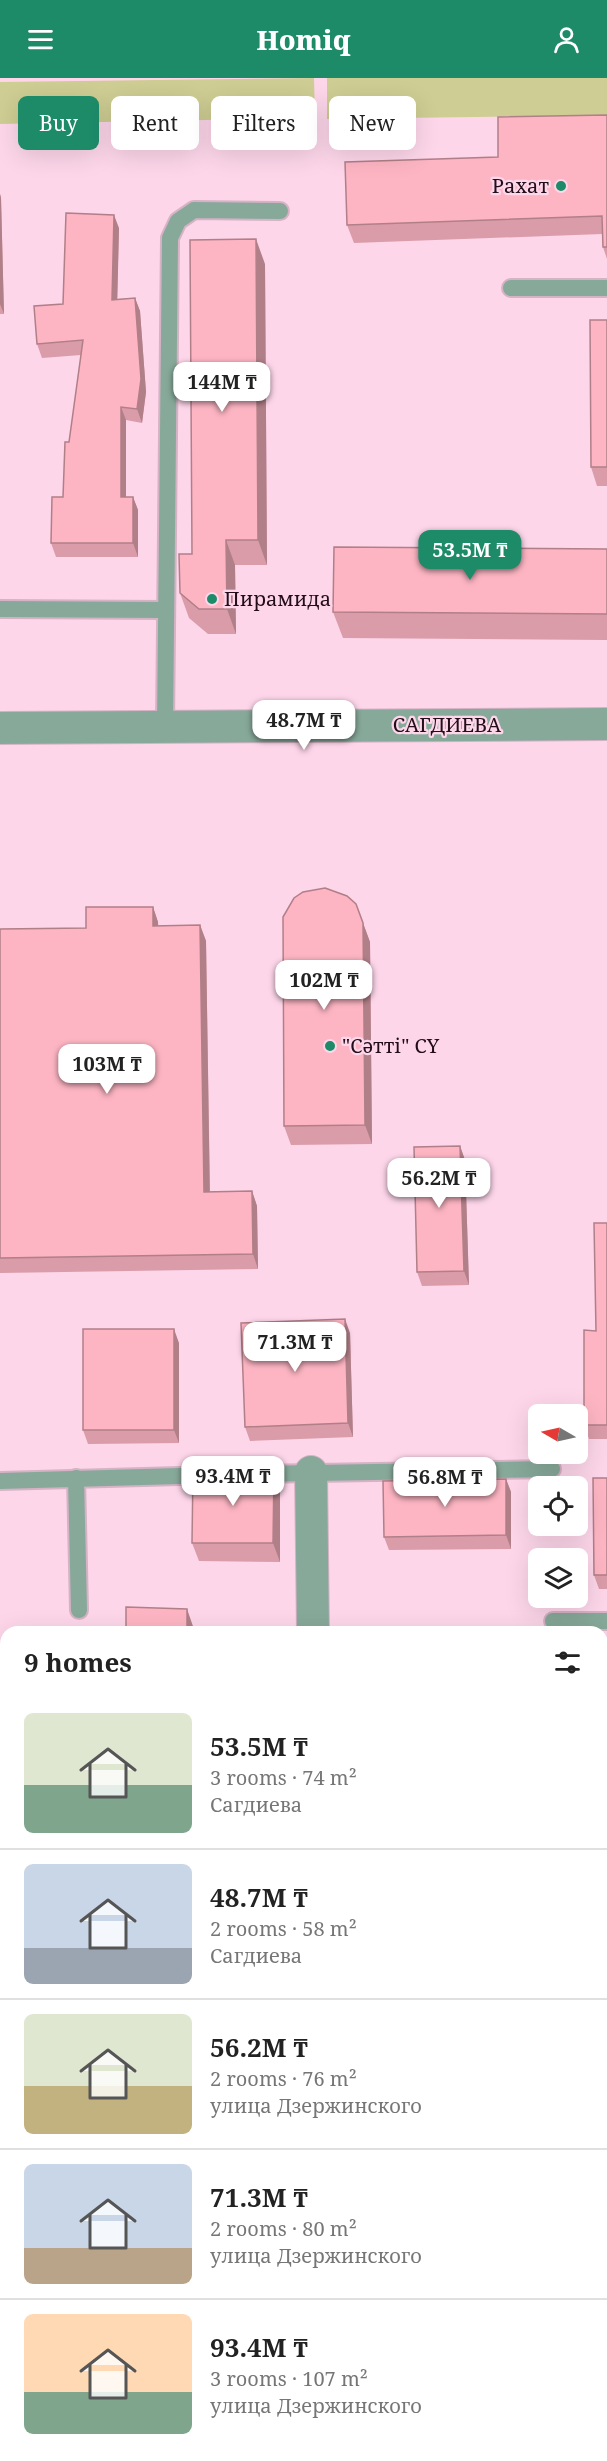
<!DOCTYPE html>
<html lang="en">
<head>
<meta charset="utf-8">
<style>
  :root { --surface:#fff; --page:#f6f6f6; --text:#222; --muted:#767676; --line:#e0e0e0; --accent:#1d8a68 }
  body { margin:0; font-family:"Noto Serif",serif; background:var(--page); color:var(--text); height:100vh; display:flex; flex-direction:column; font-size:22px; white-space:nowrap }
  * { box-sizing:border-box; margin:0 }
  p { font-size:20px; color:var(--muted) }
  .icon { flex:none; width:33px; height:33px; fill:none; stroke:currentColor; stroke-width:2; stroke-linecap:round; stroke-linejoin:round }
  .map { position:relative; flex:1; overflow:hidden }
  .panel { position:absolute; left:0px; top:1548px; width:608px; height:836px; display:flex; flex-direction:column; background:var(--surface); border-radius:18px 18px 0 0; box-shadow:0 6px 24px #0002 }
  .panel>* { flex:none }
  .top-card { position:absolute; left:18px; top:18px; width:572px; height:54px; display:flex; gap:12px }
  .needle { width:39px; rotate:279deg }
  .controls { position:absolute; left:528px; top:1326px; display:grid; gap:12px }
  .controls a { display:grid; place-items:center; width:60px; height:60px; border-radius:9px; background:var(--surface); box-shadow:0 6px 24px #0002; font-size:30px }
  .price { position:absolute; translate:-50% -51px; padding:0 14px; border-radius:12px; background:#fff; color:#222; font-size:20px; line-height:39px; filter:drop-shadow(0 2px 3px #0008) }
  .price::after { content:''; position:absolute; left:50%; top:36px; width:18px; height:14px; margin-left:-9px; background:inherit; clip-path:polygon(0 0,100% 0,50% 100%) }
  .price.current { background:var(--accent); color:#fff }
  ul { padding:0; list-style:none }
  li { display:flex; align-items:center; gap:18px; height:150px; padding:0 24px }
  li+li { border-top:2px solid var(--line) }
  li span { display:grid; place-items:center; flex:none; width:168px; height:120px; border-radius:9px; color:#555 }
  li>.icon { margin-inline-start:auto }
  span .icon { width:72px; height:72px; fill:#fffc; stroke-width:1 }
  li b { font-size:26px }
  h2 { display:flex; justify-content:space-between; align-items:center; height:72px; padding:0 24px; font-size:26px }
  .pill { padding:0 21px; border-radius:9px; background:var(--surface); box-shadow:0 6px 24px #0002; font-size:21px; line-height:54px }
  .pill.current { background:var(--accent); color:#fff }
  header { display:flex; justify-content:space-between; align-items:center; height:78px; padding:0 24px; background:var(--accent); color:#fff; font-size:27px; font-weight:800 }
  .map>svg:first-child { display:block }
  .green { fill:#cecd93 }
  .lines { fill:none; stroke-linecap:round; stroke-linejoin:round }
  .service-casing { stroke:#d6b2c5; stroke-width:20 }
  .minor-casing { stroke:#d6b2c5; stroke-width:34 }
  .tertiary-casing { stroke:#d6b2c5; stroke-width:36 }
  .service { stroke:#87a99a; stroke-width:16 }
  .minor { stroke:#87a99a; stroke-width:32 }
  .tertiary { stroke:#87a99a; stroke-width:33 }
  .wall { fill:#da9ca8 }
  .shaded-wall { fill:#b17f88 }
  .building { fill:#fdb5c3; stroke:#b17f88; stroke-width:1.5 }
  .poi-dot { fill:#1d8a68; stroke:#fdd6ea; stroke-width:2 }
  .labels { text-anchor:middle; stroke-width:4.5; stroke-linejoin:round; paint-order:stroke }
  .poi-label { font-size:20px; fill:#230d1a; stroke:#fdd6ea; text-anchor:start }
  .street-label { font-size:20px; fill:#230d1a; stroke:#fdd6ea }
</style>
</head>
<body>
<header><svg class="icon" aria-label="menu" viewBox="0 0 24 24"><path d="M4 6h16M4 12h16M4 18h16"/></svg>Homiq<svg class="icon" aria-label="person" viewBox="0 0 24 24"><circle cx="12" cy="8" r="4"/><path d="M4 21q1-7 8-7t8 7"/></svg></header>
<div class="map">
<svg width="607" height="2383" viewBox="0 0 607 2383">
  <rect width="100%" height="100%" fill="#fdd6ea"/>
  <path class="green" d="M 314,0 L 315,40 L 0,46 L 0,4 Z
    M 327,0 L 607,0 L 607,37 L 327,41 Z
    M 602,2281 L 607,2281 L 607,2383 L 396,2383 L 396,2378 L 602,2378 Z"/>
  <g class="lines">
    <g class="service-casing">
      <path id="service" d="M 511,210 L 607,210
        M 0,531 L 165,532
        M 165,649 L 170,160 L 178,143 L 194,132 L 280,133
        M 253,1396 L 552,1391
        M 76,1400 L 79,1532
        M 0,1403 L 215,1397
        M 553,1543 L 607,1543"/>
    </g>
    <g class="minor-casing">
      <path id="minor" d="M 0,650 L 607,646
        M 311,1394 L 313,1554"/>
    </g>
    <g class="tertiary-casing">
      <path id="tertiary" d="M 602,2001 L 607,2001
        M 0,2011 L 6,2011"/>
    </g>
    <use href="#service" class="service"/>
    <use href="#minor" class="minor"/>
    <use href="#tertiary" class="tertiary"/>
  </g>
  <path class="wall" d="M 607,37 L 607,181 L 603,169 L 602,156 L 354,165 L 347,147 L 498,79 Z
    M 0,116 L 1,120 L 4,236 L 0,236 Z
    M 119,150 L 117,221 L 135,220 L 140,233 L 146,314 L 142,345 L 126,342 L 126,419 L 133,419 L 138,432 L 138,479 L 56,479 L 51,465 L 63,419 L 69,364 L 81,277 L 42,280 L 37,266 L 63,226 Z
    M 265,186 L 267,487 L 235,487 L 236,556 L 208,556 L 189,540 L 180,515 L 192,476 Z
    M 607,242 L 607,408 L 597,408 L 591,389 Z
    M 607,471 L 607,562 L 343,560 L 333,534 Z
    M 153,829 L 158,844 L 158,848 L 200,847 L 206,863 L 210,1114 L 252,1113 L 257,1128 L 258,1191 L 0,1195 L 0,851 L 86,850 Z
    M 363,845 L 370,864 L 372,1066 L 291,1067 L 284,1048 Z
    M 460,1068 L 465,1082 L 469,1207 L 422,1208 L 417,1194 Z
    M 607,1145 L 607,1361 L 589,1361 L 584,1347 L 596,1253 Z
    M 350,1255 L 353,1359 L 250,1363 L 245,1349 Z
    M 179,1265 L 179,1365 L 88,1366 L 83,1352 Z
    M 274,1393 L 280,1412 L 280,1484 L 199,1483 L 192,1465 Z
    M 607,1400 L 607,1511 L 599,1511 L 594,1497 Z
    M 506,1401 L 511,1414 L 511,1471 L 389,1472 L 384,1459 Z
    M 0,1804 L 6,1804 L 6,1888 L 0,1888 Z"/>
  <path class="shaded-wall" d="M 0,116 L 1,120 L 4,236 L 0,226 Z
    M 114,137 L 119,150 L 117,235 L 112,222 Z
    M 256,161 L 265,186 L 267,487 L 258,462 Z
    M 135,220 L 140,233 L 146,314 L 142,345 L 137,331 Z
    M 121,329 L 126,342 L 126,432 L 121,419 Z
    M 133,419 L 138,432 L 138,479 L 133,465 Z
    M 226,462 L 235,487 L 236,556 L 227,531 Z
    M 153,829 L 158,844 L 159,863 L 153,848 Z
    M 363,845 L 370,864 L 372,1066 L 365,1047 Z
    M 200,847 L 206,863 L 210,1129 L 204,1114 Z
    M 460,1068 L 465,1082 L 469,1207 L 464,1193 Z
    M 252,1113 L 257,1128 L 258,1191 L 253,1176 Z
    M 345,1241 L 350,1255 L 353,1359 L 348,1345 Z
    M 174,1251 L 179,1265 L 179,1365 L 174,1352 Z
    M 274,1393 L 280,1412 L 280,1484 L 273,1465 Z
    M 506,1401 L 511,1414 L 511,1471 L 506,1457 Z
    M 187,1531 L 195,1554 L 187,1554 Z"/>
  <path class="building" d="M 607,37 L 607,169 L 603,169 L 602,138 L 347,147 L 345,84 L 498,79 L 498,39 Z
    M 66,135 L 114,137 L 112,222 L 135,220 L 141,301 L 137,331 L 121,329 L 121,419 L 133,419 L 133,465 L 51,465 L 52,419 L 63,419 L 65,364 L 69,364 L 83,262 L 37,266 L 34,228 L 63,226 Z
    M 256,161 L 258,462 L 226,462 L 227,531 L 199,531 L 180,515 L 179,476 L 192,476 L 190,162 Z
    M 590,242 L 607,242 L 607,389 L 591,389 Z
    M 334,469 L 607,471 L 607,536 L 333,534 Z
    M 325,810 L 347,818 L 356,826 L 363,845 L 365,1047 L 284,1048 L 283,839 L 294,820 L 303,814 Z
    M 86,829 L 153,829 L 153,848 L 200,847 L 204,1114 L 252,1113 L 253,1176 L 0,1180 L 0,851 L 86,850 Z
    M 460,1068 L 464,1193 L 417,1194 L 414,1069 Z
    M 594,1145 L 607,1145 L 607,1347 L 584,1347 L 584,1252 L 596,1253 Z
    M 345,1241 L 348,1345 L 245,1349 L 241,1245 Z
    M 83,1251 L 174,1251 L 174,1352 L 83,1352 Z
    M 193,1392 L 274,1393 L 273,1465 L 192,1465 Z
    M 593,1400 L 607,1400 L 607,1497 L 594,1497 Z
    M 506,1401 L 506,1457 L 384,1459 L 383,1403 Z
    M 126,1529 L 187,1531 L 187,1554 L 126,1554 Z
    M 606,1578 L 607,1578 L 607,1862 L 606,1862 Z
    M 0,1804 L 6,1804 L 6,1867 L 0,1867 Z"/>
  <g class="poi-dot">
    <circle cx="561" cy="108" r="6"/>
    <circle cx="212" cy="521" r="6"/>
    <circle cx="330" cy="968" r="6"/>
  </g>
  <g class="labels">
    <g class="poi-label">
      <text x="549" y="115" text-anchor="end">Рахат</text>
      <text x="224" y="528">Пирамида</text>
      <text x="342" y="975">"Сәтті" СY</text>
    </g>
    <g class="street-label">
      <text x="447" y="654">САГДИЕВА</text>
    </g>
  </g>
</svg>
<div class="controls">
<a><svg class="needle" viewBox="-14 -14 28 28"><path d="M0-13l5 13h-10z" fill="#e53935"/><path d="M0 13l5-13h-10z" fill="#767676"/></svg></a>
<a><svg class="icon" aria-label="locate" viewBox="0 0 24 24"><circle cx="12" cy="12" r="6"/><path d="M12 2v4M12 18v4M2 12h4M18 12h4"/></svg></a>
<a><svg class="icon" aria-label="layers" viewBox="0 0 24 24"><path d="M12 4l9 5-9 5-9-5zM3 14l9 5 9-5"/></svg></a>
</div>
<b class="price" style="left:222px;top:335px">144M ₸</b>
<b class="price current" style="left:470px;top:503px">53.5M ₸</b>
<b class="price" style="left:304px;top:673px">48.7M ₸</b>
<b class="price" style="left:324px;top:933px">102M ₸</b>
<b class="price" style="left:107px;top:1017px">103M ₸</b>
<b class="price" style="left:439px;top:1131px">56.2M ₸</b>
<b class="price" style="left:295px;top:1295px">71.3M ₸</b>
<b class="price" style="left:233px;top:1429px">93.4M ₸</b>
<b class="price" style="left:445px;top:1430px">56.8M ₸</b>
<div class="top-card">
<a class="pill current">Buy</a>
<a class="pill">Rent</a>
<a class="pill">Filters</a>
<a class="pill">New</a>
</div>
<section class="panel">
<h2>9 homes<svg class="icon" aria-label="filters" viewBox="0 0 24 24"><path d="M4 7h16M4 17h16"/><circle cx="9" cy="7" r="2"/><circle cx="15" cy="17" r="2"/></svg></h2>
<ul>
<li><span style="background:linear-gradient(#dfe7d0 60%,#7fa58c 0)"><svg class="icon" aria-label="home" viewBox="0 0 24 24"><path d="M3 11l9-7 9 7M6 9v11h12V9"/></svg></span><div><b>53.5M ₸</b><p>3 rooms · 74 m²</p><p>Сагдиева</p></div></li>
<li><span style="background:linear-gradient(#c9d6e8 70%,#9aa5b1 0)"><svg class="icon" aria-label="home" viewBox="0 0 24 24"><path d="M3 11l9-7 9 7M6 9v11h12V9"/></svg></span><div><b>48.7M ₸</b><p>2 rooms · 58 m²</p><p>Сагдиева</p></div></li>
<li><span style="background:linear-gradient(#dfe7d0 60%,#c2b280 0)"><svg class="icon" aria-label="home" viewBox="0 0 24 24"><path d="M3 11l9-7 9 7M6 9v11h12V9"/></svg></span><div><b>56.2M ₸</b><p>2 rooms · 76 m²</p><p>улица Дзержинского</p></div></li>
<li><span style="background:linear-gradient(#c9d6e8 70%,#b9a48a 0)"><svg class="icon" aria-label="home" viewBox="0 0 24 24"><path d="M3 11l9-7 9 7M6 9v11h12V9"/></svg></span><div><b>71.3M ₸</b><p>2 rooms · 80 m²</p><p>улица Дзержинского</p></div></li>
<li><span style="background:linear-gradient(#ffd9b3 65%,#7fa58c 0)"><svg class="icon" aria-label="home" viewBox="0 0 24 24"><path d="M3 11l9-7 9 7M6 9v11h12V9"/></svg></span><div><b>93.4M ₸</b><p>3 rooms · 107 m²</p><p>улица Дзержинского</p></div></li>
</ul>
</section>
</div>
</body>
</html>
